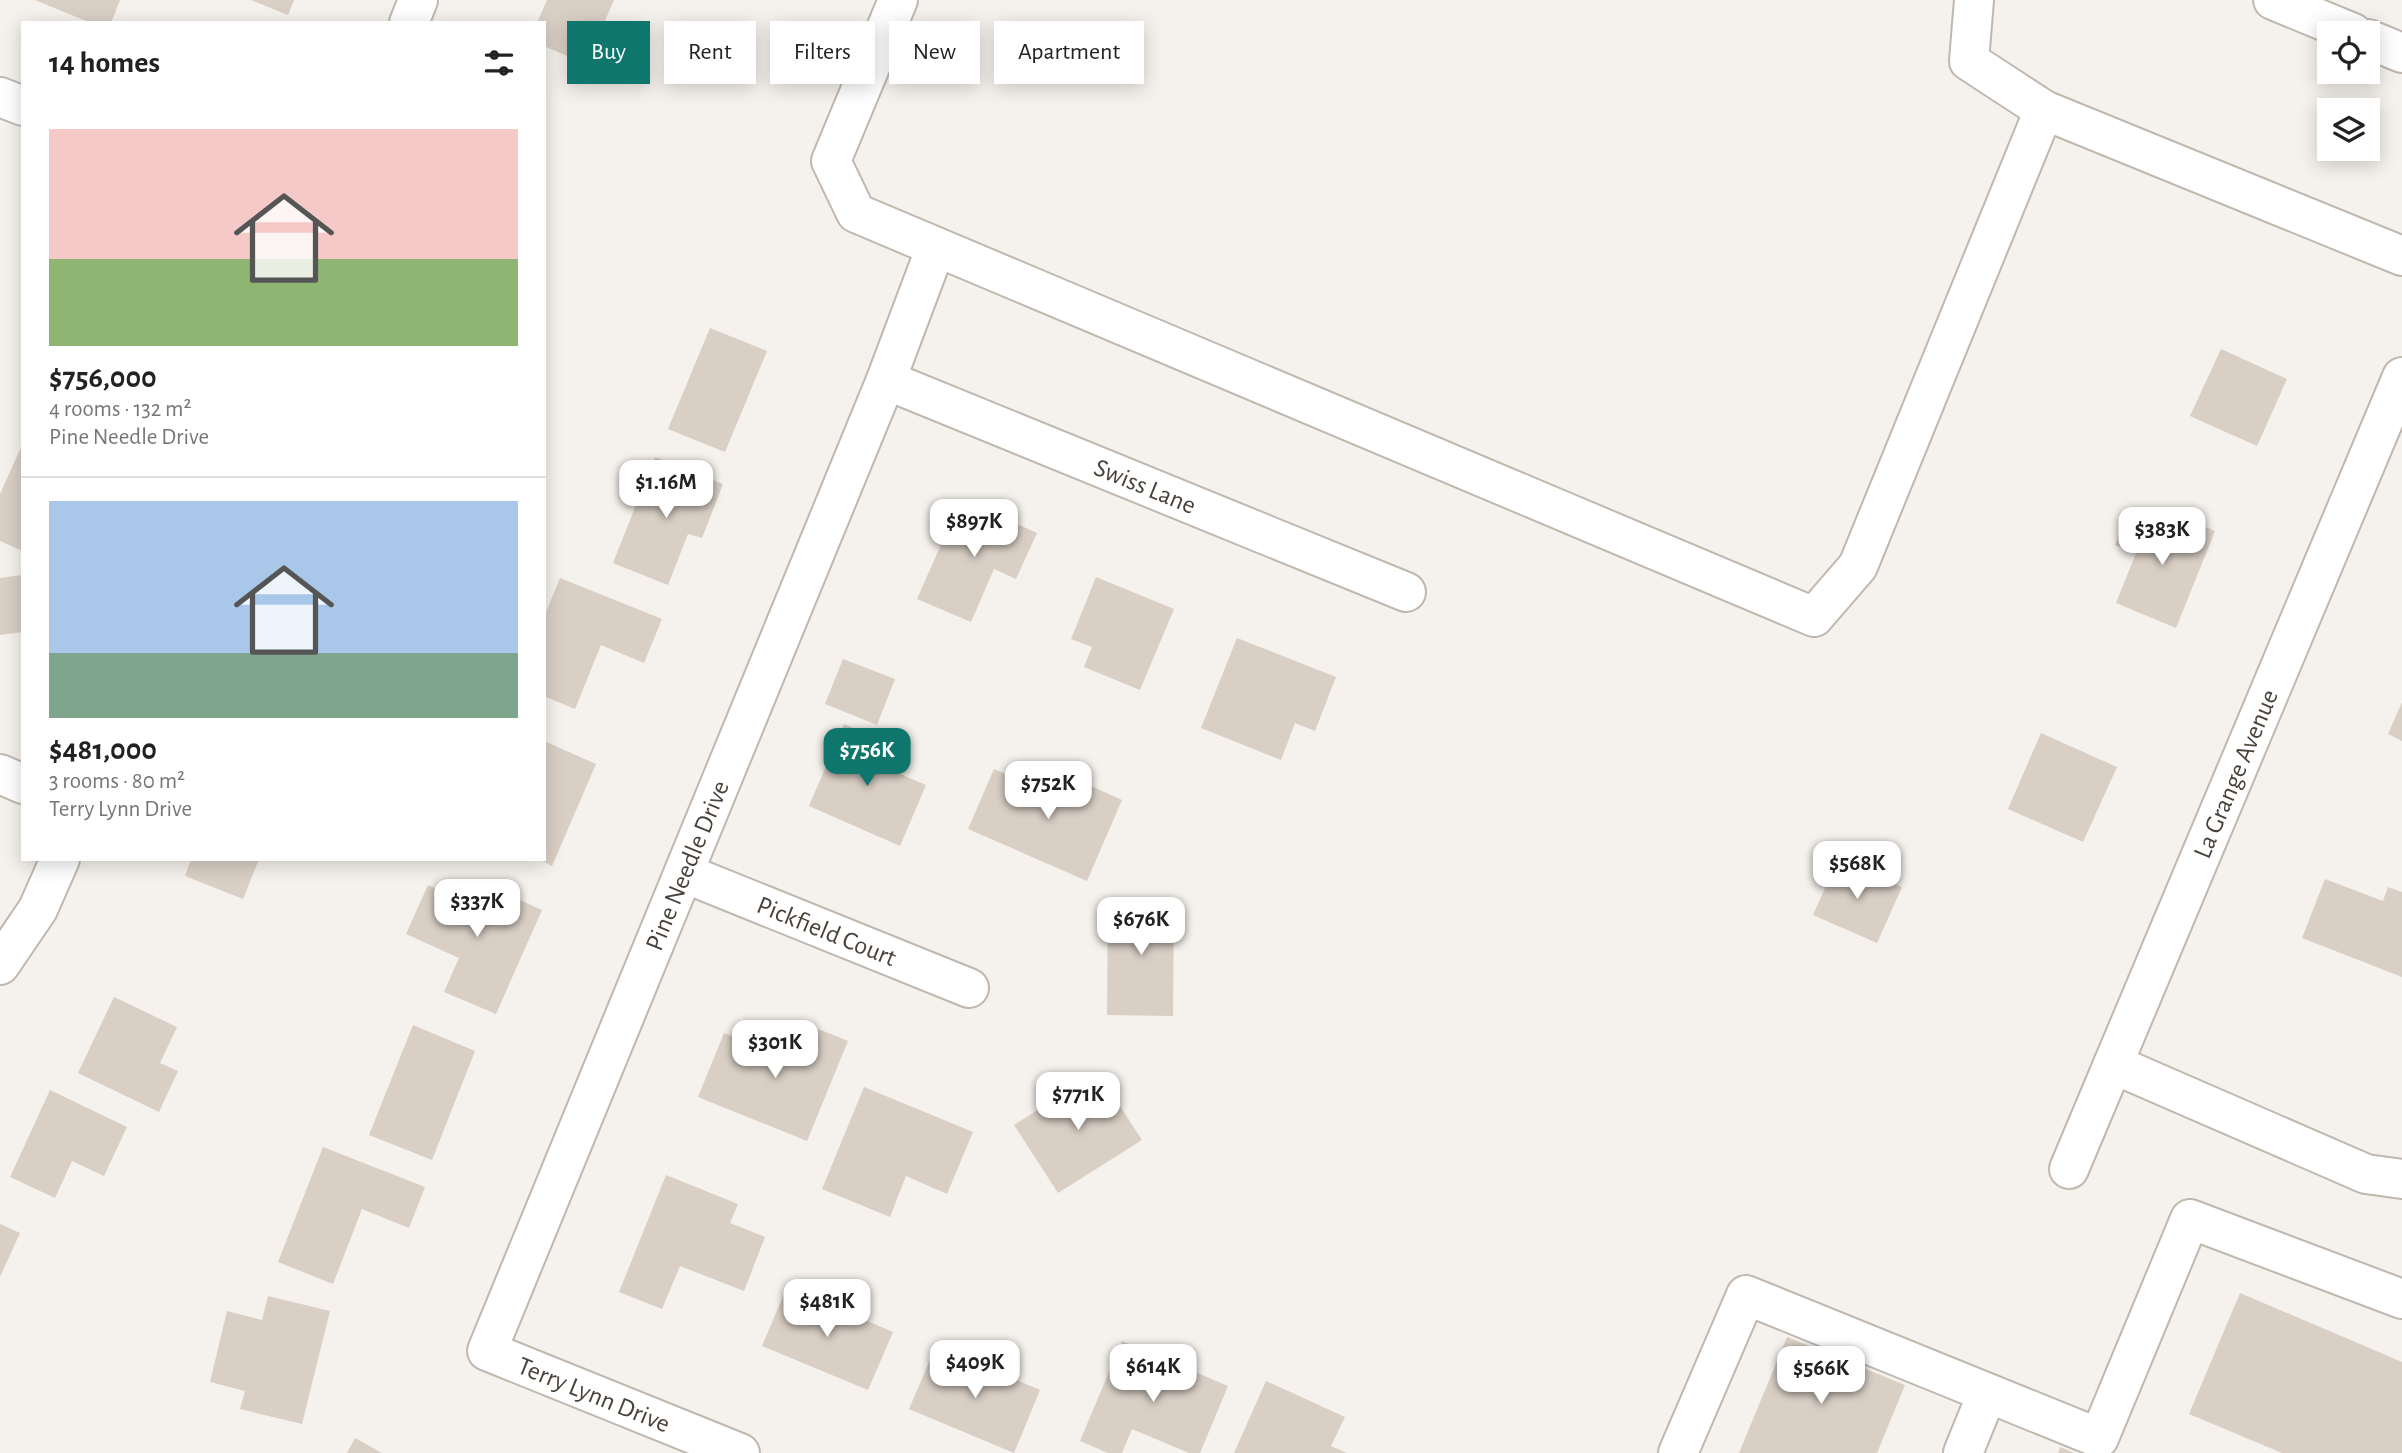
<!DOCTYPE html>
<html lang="en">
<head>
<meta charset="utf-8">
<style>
  :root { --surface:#fff; --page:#f6f6f6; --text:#222; --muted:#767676; --line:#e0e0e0; --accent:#0f766e }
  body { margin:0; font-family:"Alegreya Sans",sans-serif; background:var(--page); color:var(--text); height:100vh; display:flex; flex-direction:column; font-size:26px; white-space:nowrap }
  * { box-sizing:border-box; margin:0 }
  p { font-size:23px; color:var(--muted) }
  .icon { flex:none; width:38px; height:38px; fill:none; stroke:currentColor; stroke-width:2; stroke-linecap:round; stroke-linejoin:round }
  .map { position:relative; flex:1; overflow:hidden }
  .panel { position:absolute; left:21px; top:21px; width:525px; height:840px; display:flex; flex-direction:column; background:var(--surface); border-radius:0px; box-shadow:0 4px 18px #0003 }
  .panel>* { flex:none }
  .top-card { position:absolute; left:567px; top:21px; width:665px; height:63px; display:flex; gap:14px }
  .tools { position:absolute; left:2317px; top:21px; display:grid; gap:14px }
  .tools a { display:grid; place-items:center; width:63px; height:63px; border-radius:0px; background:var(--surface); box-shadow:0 4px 18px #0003; font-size:35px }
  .price { position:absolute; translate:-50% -60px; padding:0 16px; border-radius:14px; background:#fff; color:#222; font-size:23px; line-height:46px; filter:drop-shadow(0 2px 4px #0008) }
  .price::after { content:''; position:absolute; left:50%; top:42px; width:21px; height:16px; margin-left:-10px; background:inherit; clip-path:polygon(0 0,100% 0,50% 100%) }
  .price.active { background:var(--accent); color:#fff }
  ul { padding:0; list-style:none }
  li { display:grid; align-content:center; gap:14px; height:371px; padding:0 28px }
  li+li { border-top:2px solid var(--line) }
  li span { display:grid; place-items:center; height:217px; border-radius:0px; color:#555 }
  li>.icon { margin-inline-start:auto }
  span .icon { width:126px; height:126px; fill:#fffc; stroke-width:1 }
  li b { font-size:30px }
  h2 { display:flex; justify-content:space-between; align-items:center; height:84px; padding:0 28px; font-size:30px }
  .pill { padding:0 24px; border-radius:0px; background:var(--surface); box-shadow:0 4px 18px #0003; font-size:24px; line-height:63px }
  .pill.active { background:var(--accent); color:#fff }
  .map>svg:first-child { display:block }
  .building { fill:#d9cfc5 }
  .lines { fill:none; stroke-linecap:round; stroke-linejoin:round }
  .minor-casing { stroke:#c0b8af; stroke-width:42 }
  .minor { stroke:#fff; stroke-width:38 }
  .labels { text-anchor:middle; stroke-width:6; stroke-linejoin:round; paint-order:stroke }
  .street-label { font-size:26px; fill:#49423a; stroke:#fff }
</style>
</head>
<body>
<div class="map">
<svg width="2402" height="1453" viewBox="0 0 2402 1453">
  <rect width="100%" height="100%" fill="#f5f1ec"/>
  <path class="building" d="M 35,0 L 120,0 L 111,23 L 91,23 Z
    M 251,0 L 294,0 L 288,15 Z
    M 547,0 L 614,0 L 586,64 L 544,46 L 544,23 L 537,23 Z
    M 710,328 L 767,351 L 725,452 L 668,429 Z
    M 2221,349 L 2287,379 L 2257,446 L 2190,416 Z
    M 23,443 L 23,551 L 0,541 L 0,494 Z
    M 655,457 L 723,484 L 702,538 L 688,534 L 668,585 L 613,563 Z
    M 961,499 L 1037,533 L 1016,579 L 994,569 L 971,622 L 917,599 Z
    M 2175,514 L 2215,531 L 2176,628 L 2116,603 L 2136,553 L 2115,545 L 2126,517 L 2167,534 Z
    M 22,575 L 23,632 L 0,635 L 0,578 Z
    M 1096,577 L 1174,609 L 1140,690 L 1084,667 L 1092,647 L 1071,639 Z
    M 560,578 L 662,619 L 644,663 L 601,645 L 575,709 L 544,696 L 544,617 Z
    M 1237,638 L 1336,677 L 1315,731 L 1295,723 L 1281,760 L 1201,728 Z
    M 843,659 L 895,679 L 877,725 L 825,704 Z
    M 2402,702 L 2402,741 L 2388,734 Z
    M 844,724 L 895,747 L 886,768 L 926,785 L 900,846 L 809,806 Z
    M 2041,733 L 2117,767 L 2083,842 L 2008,809 Z
    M 544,741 L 596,764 L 552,866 L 538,859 L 544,859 Z
    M 994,769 L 1051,794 L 1060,772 L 1122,800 L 1087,881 L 968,829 Z
    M 191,859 L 259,859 L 243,899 L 185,876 Z
    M 1838,859 L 1902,887 L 1877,943 L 1813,915 Z
    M 2325,879 L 2383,901 L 2388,887 L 2402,892 L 2402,977 L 2302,938 Z
    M 477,881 L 542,910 L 496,1014 L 444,992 L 459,958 L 406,934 L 428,885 L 468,902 Z
    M 1108,899 L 1174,899 L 1173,1016 L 1107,1015 Z
    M 114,997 L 177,1027 L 160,1063 L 178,1071 L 159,1112 L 78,1073 Z
    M 806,1024 L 848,1041 L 807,1141 L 698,1097 L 724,1033 L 790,1060 Z
    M 413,1025 L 475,1051 L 432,1160 L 369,1135 Z
    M 1098,1072 L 1142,1140 L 1058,1193 L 1014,1125 Z
    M 864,1087 L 973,1132 L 947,1194 L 906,1176 L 890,1217 L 822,1189 Z
    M 50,1090 L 127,1127 L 104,1176 L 72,1161 L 55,1198 L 10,1177 Z
    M 323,1147 L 425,1187 L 409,1228 L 362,1209 L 333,1284 L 278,1262 Z
    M 666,1175 L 738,1204 L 730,1223 L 765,1237 L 744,1291 L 680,1266 L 662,1309 L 619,1292 Z
    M 0,1224 L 20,1233 L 0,1277 Z
    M 787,1287 L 893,1332 L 868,1390 L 762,1346 Z
    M 2240,1293 L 2402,1362 L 2402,1453 L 2282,1453 L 2189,1414 Z
    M 268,1296 L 330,1311 L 302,1424 L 240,1409 L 245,1391 L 210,1382 L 227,1311 L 262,1320 Z
    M 1787,1337 L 1905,1385 L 1877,1453 L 1739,1453 Z
    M 1122,1341 L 1228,1386 L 1200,1453 L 1189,1453 L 1132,1429 L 1122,1453 L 1108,1453 L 1080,1441 Z
    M 936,1346 L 1040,1390 L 1014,1453 L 909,1409 Z
    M 1266,1381 L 1345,1417 L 1331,1446 L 1347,1453 L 1234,1453 Z
    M 355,1438 L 382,1453 L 347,1453 Z
    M 2060,1447 L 2074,1453 L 2058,1453 Z"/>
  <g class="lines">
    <g class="minor-casing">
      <g id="minor">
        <path d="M 898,0 L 831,161 L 856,213 L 1814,617 L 1858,566 L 2044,110"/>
        <path d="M 1974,0 L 1969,61 L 2044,110 L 2402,256"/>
        <path d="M 2273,0 L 2353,33"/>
        <path d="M 409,23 L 418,0"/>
        <path d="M 2368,39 L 2402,53"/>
        <path d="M 0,97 L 23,106"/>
        <path id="s1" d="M 886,380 L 1406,592"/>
        <path d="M 0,774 L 23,784"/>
        <path id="s2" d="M 684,873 L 969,988"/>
        <path d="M 0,965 L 38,909 L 60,859"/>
        <path d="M 2113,1064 L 2366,1174 L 2402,1179"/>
        <path id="s3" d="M 2069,1169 L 2402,377"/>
        <path id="s4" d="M 740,1453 L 487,1351 L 886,380 L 936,247"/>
        <path d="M 1678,1453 L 1746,1295 L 2099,1438 L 2190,1219 L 2402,1299"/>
        <path d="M 1963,1453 L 1987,1394"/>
      </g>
    </g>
    <use href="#minor" class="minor"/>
  </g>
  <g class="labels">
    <g class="street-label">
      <text dy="9" stroke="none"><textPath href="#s1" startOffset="280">Swiss Lane</textPath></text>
      <text dy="9" stroke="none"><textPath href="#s3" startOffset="429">La Grange Avenue</textPath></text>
      <text dy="9" stroke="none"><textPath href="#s4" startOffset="798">Pine Needle Drive</textPath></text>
      <text dy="9" stroke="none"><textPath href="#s2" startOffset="154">Pickfield Court</textPath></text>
      <text transform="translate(594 1394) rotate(22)" y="9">Terry Lynn Drive</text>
    </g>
  </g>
</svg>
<div class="tools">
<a><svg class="icon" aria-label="locate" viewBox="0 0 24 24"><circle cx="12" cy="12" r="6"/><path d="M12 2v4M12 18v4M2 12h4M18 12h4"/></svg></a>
<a><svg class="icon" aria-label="layers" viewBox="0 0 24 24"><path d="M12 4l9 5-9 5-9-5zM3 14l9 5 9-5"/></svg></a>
</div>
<b class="price" style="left:666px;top:520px">$1.16M</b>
<b class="price" style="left:974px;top:559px">$897K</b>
<b class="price" style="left:2162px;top:567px">$383K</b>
<b class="price active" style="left:867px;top:788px">$756K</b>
<b class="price" style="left:1048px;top:821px">$752K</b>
<b class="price" style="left:1857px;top:901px">$568K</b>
<b class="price" style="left:477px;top:939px">$337K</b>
<b class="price" style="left:1141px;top:957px">$676K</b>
<b class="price" style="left:775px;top:1080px">$301K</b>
<b class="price" style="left:1078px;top:1132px">$771K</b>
<b class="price" style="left:827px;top:1339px">$481K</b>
<b class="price" style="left:975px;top:1400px">$409K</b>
<b class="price" style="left:1153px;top:1404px">$614K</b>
<b class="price" style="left:1821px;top:1406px">$566K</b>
<div class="top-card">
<a class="pill active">Buy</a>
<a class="pill">Rent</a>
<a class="pill">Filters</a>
<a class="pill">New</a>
<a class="pill">Apartment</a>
</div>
<section class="panel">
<h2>14 homes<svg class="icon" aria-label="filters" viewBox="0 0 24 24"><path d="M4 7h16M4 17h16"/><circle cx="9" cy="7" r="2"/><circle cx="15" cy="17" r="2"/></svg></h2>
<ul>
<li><span style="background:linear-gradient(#f6c9c9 60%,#8fb573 0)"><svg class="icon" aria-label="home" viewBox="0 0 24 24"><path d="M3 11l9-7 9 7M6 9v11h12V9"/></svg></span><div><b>$756,000</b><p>4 rooms · 132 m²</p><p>Pine Needle Drive</p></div></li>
<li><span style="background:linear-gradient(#a9c7e8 70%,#7fa58c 0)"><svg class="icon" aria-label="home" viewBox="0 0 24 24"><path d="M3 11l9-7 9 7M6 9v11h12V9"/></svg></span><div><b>$481,000</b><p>3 rooms · 80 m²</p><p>Terry Lynn Drive</p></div></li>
</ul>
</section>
</div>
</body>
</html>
